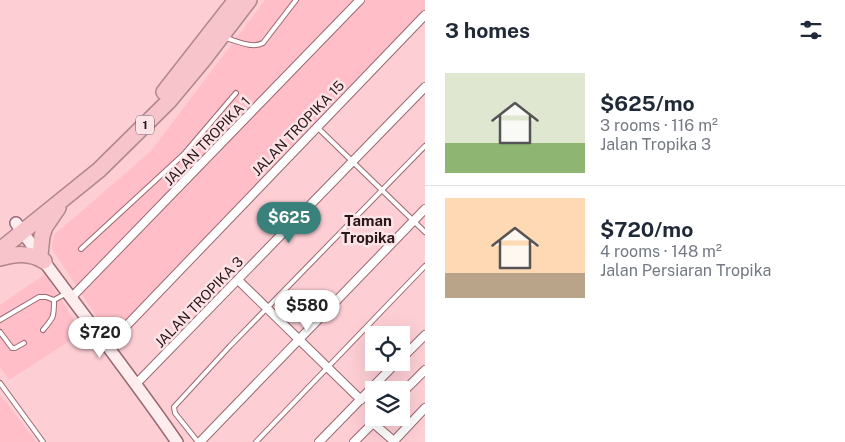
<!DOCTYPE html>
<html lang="en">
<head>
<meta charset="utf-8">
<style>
  :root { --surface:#fff; --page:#f2f2f3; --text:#1f2937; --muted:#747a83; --line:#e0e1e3; --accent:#3a817c }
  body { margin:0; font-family:"Public Sans",sans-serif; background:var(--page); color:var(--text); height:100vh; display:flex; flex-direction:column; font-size:19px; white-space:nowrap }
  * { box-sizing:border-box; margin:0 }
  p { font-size:16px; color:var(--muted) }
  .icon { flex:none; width:28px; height:28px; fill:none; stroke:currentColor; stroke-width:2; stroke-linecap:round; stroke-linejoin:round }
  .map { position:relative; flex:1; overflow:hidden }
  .sheet { display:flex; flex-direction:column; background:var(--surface); width:420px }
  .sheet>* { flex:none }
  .tools { position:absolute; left:365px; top:326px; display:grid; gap:10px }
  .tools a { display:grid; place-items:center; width:45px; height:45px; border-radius:0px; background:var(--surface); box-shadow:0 5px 20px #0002; font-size:25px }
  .price { position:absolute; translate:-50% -42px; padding:0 11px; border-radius:18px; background:#fff; color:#222; font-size:16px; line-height:32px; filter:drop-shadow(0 1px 2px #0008) }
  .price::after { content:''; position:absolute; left:50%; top:30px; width:15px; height:11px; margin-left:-8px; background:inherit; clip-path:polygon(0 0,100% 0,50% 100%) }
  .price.selected { background:var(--accent); color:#fff }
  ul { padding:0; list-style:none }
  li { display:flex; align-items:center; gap:15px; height:125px; padding:0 20px }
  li+li { border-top:1px solid var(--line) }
  li span { display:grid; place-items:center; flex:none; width:140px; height:100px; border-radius:0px; color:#555 }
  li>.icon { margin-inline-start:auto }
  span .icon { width:60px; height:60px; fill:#fffc; stroke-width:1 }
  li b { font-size:21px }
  h2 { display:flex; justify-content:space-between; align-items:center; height:60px; padding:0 20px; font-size:21px }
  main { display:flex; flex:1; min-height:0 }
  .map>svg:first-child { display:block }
  .built { fill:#ffbec8 }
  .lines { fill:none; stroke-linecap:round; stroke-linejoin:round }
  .lane-casing { stroke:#9a686f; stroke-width:6 }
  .street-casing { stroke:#9a686f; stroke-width:10 }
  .secondary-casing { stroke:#9a686f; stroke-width:14 }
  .highway-casing { stroke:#b0878d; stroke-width:18 }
  .lane { stroke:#fff; stroke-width:4 }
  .street { stroke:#fff; stroke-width:8 }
  .secondary { stroke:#fdedef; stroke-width:11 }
  .highway { stroke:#f8c4cb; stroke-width:15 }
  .labels { text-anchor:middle; stroke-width:5; stroke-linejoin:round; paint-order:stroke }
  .shield { fill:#fbe3e6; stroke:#695456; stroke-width:1 }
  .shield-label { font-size:12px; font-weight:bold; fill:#2a1619 }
  .street-label { font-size:14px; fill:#2a1619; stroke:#fbe3e6 }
  .neighbourhood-label { font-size:15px; font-weight:bold; fill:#2a1619; stroke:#fbe3e6 }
</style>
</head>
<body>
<main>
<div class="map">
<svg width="425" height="442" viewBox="0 0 425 442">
  <rect width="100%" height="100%" fill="#fdcfd5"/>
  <path class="built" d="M 265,0 L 425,0 L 425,13 L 121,325 L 102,325 L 52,249 L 54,235 L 151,151 Z
    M 45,274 L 82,333 L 9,380 L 0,367 L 0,305 Z
    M 0,394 L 36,442 L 0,442 Z"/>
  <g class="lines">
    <g class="lane-casing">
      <path id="lane" d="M 226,38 C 237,41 252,49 263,43 L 296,0
        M 317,127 L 425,232
        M 184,154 L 199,167
        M 81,249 L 184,154 L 236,93
        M 0,320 L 39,297 L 46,297 L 54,300 L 65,294
        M 43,330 C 54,317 54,317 54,300
        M 0,332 L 12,348 L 15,348 L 24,343
        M 0,383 L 43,442
        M 198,442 L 175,413 L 174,407 L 230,346 L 425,146
        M 256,442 L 425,266"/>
    </g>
    <g class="street-casing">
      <path id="street" d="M 238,280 L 361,400
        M 71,298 L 360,0
        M 107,346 L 425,15
        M 401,359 L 425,335
        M 136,384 L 425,87
        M 401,394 L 425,370
        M 373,423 L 395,442
        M 394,441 L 425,408
        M 200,442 L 425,209
        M 319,442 L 397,362
        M 354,442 L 378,418"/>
    </g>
    <g class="secondary-casing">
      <path id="secondary" d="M 16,223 C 69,297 126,368 177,442"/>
    </g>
    <g class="highway-casing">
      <path id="highway" d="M 164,92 L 236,0
        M 0,250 L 99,170 L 169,101 L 204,59 L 249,0
        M 40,255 L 42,236 L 45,227 L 58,208
        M 0,258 C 16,254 29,252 44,261"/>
    </g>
    <use href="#lane" class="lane"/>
    <use href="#street" class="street"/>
    <use href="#secondary" class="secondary"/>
    <use href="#highway" class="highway"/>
  </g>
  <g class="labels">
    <rect class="shield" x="136" y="115.5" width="18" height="19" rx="4"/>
    <g class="shield-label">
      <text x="145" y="129">1</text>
    </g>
    <g class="street-label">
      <text transform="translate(298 128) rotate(-46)" y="5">JALAN TROPIKA 15</text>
      <text transform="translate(207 141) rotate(-46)" y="5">JALAN TROPIKA 1</text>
      <text transform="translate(199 302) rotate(-46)" y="5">JALAN TROPIKA 3</text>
    </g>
    <g class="neighbourhood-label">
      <text x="368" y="226">Taman<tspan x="368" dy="17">Tropika</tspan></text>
    </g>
  </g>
</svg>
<div class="tools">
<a><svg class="icon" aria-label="locate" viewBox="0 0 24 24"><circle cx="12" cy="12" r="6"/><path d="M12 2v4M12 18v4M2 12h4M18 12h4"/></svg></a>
<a><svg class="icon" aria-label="layers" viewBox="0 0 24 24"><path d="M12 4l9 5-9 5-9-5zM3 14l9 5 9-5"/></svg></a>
</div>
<b class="price selected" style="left:289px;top:244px">$625</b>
<b class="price" style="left:307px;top:332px">$580</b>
<b class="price" style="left:100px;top:359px">$720</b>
</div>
<section class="sheet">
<h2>3 homes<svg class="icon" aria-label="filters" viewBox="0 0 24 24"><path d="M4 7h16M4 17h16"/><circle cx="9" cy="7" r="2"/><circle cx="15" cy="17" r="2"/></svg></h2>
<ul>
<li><span style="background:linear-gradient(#dfe7d0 70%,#8fb573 0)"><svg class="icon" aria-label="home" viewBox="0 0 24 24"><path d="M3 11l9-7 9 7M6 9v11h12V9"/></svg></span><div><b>$625/mo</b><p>3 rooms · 116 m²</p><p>Jalan Tropika 3</p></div></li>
<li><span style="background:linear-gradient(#ffd9b3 75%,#b9a48a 0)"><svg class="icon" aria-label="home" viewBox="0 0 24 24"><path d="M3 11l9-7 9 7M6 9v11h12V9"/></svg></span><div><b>$720/mo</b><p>4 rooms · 148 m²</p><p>Jalan Persiaran Tropika</p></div></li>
</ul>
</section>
</main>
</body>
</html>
